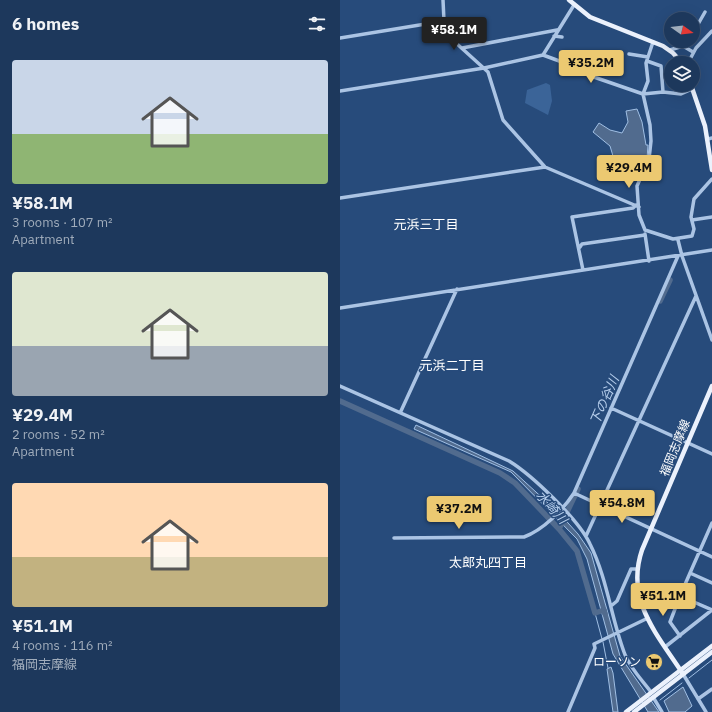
<!DOCTYPE html>
<html lang="en">
<head>
<meta charset="utf-8">
<style>
  :root { --surface:#1d385c; --page:#253f62; --text:#f1f3f6; --muted:#a0acbb; --line:#3b5272; --accent:#ecc971 }
  body { margin:0; font-family:"IBM Plex Sans","Noto Sans JP",sans-serif; background:var(--page); color:var(--text); height:100vh; display:flex; flex-direction:column; font-size:15px; white-space:nowrap }
  * { box-sizing:border-box; margin:0 }
  p { font-size:13px; color:var(--muted) }
  .icon { flex:none; width:22px; height:22px; fill:none; stroke:currentColor; stroke-width:2; stroke-linecap:round; stroke-linejoin:round }
  .map { position:relative; flex:1; overflow:hidden }
  .panel { display:flex; flex-direction:column; background:var(--surface); width:340px }
  .panel>* { flex:none }
  .needle { width:26px; rotate:104deg }
  .buttons { position:absolute; left:324px; top:12px; display:grid; gap:8px }
  .buttons a { display:grid; place-items:center; width:36px; height:36px; border-radius:50%; background:var(--surface); box-shadow:0 4px 16px #0002,0 0 0 1px var(--line); font-size:20px }
  .price { position:absolute; translate:-50% -34px; padding:0 9px; border-radius:4px; background:var(--accent); color:#111; font-size:13px; line-height:26px; filter:drop-shadow(0 1px 2px #0008) }
  .price::after { content:''; position:absolute; left:50%; top:24px; width:12px; height:9px; margin-left:-6px; background:inherit; clip-path:polygon(0 0,100% 0,50% 100%) }
  .price.active { background:#222; color:#fff }
  ul { padding:0; list-style:none }
  li { display:grid; align-content:center; gap:8px; height:212px; padding:0 12px }
  li span { display:grid; place-items:center; height:124px; border-radius:4px; color:#555 }
  li>.icon { margin-inline-start:auto }
  span .icon { width:72px; height:72px; fill:#fffc; stroke-width:1 }
  li b { font-size:17px }
  h2 { display:flex; justify-content:space-between; align-items:center; height:48px; padding:0 12px; font-size:17px }
  main { display:flex; flex:1; min-height:0 }
  .map>svg:first-child { display:block }
  .green { fill:#3b6498 }
  .water { fill:#516b8e; stroke:#a0bfe4 }
  .lines { fill:none; stroke-linecap:round; stroke-linejoin:round }
  .stream { stroke:#a0bfe4; stroke-width:1 }
  .river { stroke:#516b8e; stroke-width:5.5 }
  .minor { stroke:#abc4e4; stroke-width:3.5 }
  .major { stroke:#ebf1fc; stroke-width:4.5 }
  .labels { text-anchor:middle; stroke-width:3; stroke-linejoin:round; paint-order:stroke }
  .street-label { font-size:12px; fill:#fff; stroke:#274b7b }
  .poi-label { font-size:12px; fill:#fff; stroke:#274b7b; text-anchor:end }
  .neighbourhood-label { font-size:13px; fill:#fff; stroke:#274b7b }
  .water-label { font-size:13px; font-style:italic; fill:#b6ceec; stroke:#274b7b }
</style>
</head>
<body>
<main>
<section class="panel">
<h2>6 homes<svg class="icon" aria-label="filters" viewBox="0 0 24 24"><path d="M4 7h16M4 17h16"/><circle cx="9" cy="7" r="2"/><circle cx="15" cy="17" r="2"/></svg></h2>
<ul>
<li><span style="background:linear-gradient(#c9d6e8 60%,#8fb573 0)"><svg class="icon" aria-label="home" viewBox="0 0 24 24"><path d="M3 11l9-7 9 7M6 9v11h12V9"/></svg></span><div><b>¥58.1M</b><p>3 rooms · 107 m²</p><p>Apartment</p></div></li>
<li><span style="background:linear-gradient(#dfe7d0 60%,#9aa5b1 0)"><svg class="icon" aria-label="home" viewBox="0 0 24 24"><path d="M3 11l9-7 9 7M6 9v11h12V9"/></svg></span><div><b>¥29.4M</b><p>2 rooms · 52 m²</p><p>Apartment</p></div></li>
<li><span style="background:linear-gradient(#ffd9b3 60%,#c2b280 0)"><svg class="icon" aria-label="home" viewBox="0 0 24 24"><path d="M3 11l9-7 9 7M6 9v11h12V9"/></svg></span><div><b>¥51.1M</b><p>4 rooms · 116 m²</p><p>福岡志摩線</p></div></li>
</ul>
</section>
<div class="map">
<svg width="372" height="712" viewBox="0 0 372 712">
  <rect width="100%" height="100%" fill="#274b7b"/>
  <path class="green" d="M 206,83 L 210,85 L 212,101 L 208,115 L 185,103 L 187,90 Z"/>
  <path class="water" d="M 297,109 L 302,122 L 306,145 L 308,145 L 307,159 L 298,171 L 276,166 L 270,146 L 253,132 L 259,123 L 270,130 L 282,133 L 288,122 L 286,111 Z
    M 76,425 L 173,471 L 219,513 L 238,534 L 251,553 L 280,656 L 319,712 L 308,712 L 273,654 L 247,559 L 237,539 L 171,472 L 74,429 Z
    M 271,667 L 273,673 L 278,712 L 273,712 L 267,669 Z
    M 343,687 L 352,706 L 345,712 L 329,712 L 324,701 Z"/>
  <g class="lines">
    <path class="stream" d="M 255,613 L 262,639
      M 263,642 L 268,668
      M 349,678 L 372,660
      M 320,700 L 342,683"/>
    <path class="river" d="M 320,301 L 330,280
      M 0,401 L 160,473 L 175,483 L 219,529 L 237,551 L 255,613 L 264,610 L 265,614
      M 219,529 L 238,489"/>
    <path class="minor" d="M 103,0 L 104,21 L 108,32 L 116,43 L 148,72 L 163,120 L 205,167 L 299,207
      M 353,33 L 365,12
      M 214,36 L 222,37
      M 0,38 L 104,21
      M 313,42 L 306,63 L 308,81 L 303,94 L 310,125 L 311,141 L 309,159 L 297,186 L 299,215 L 305,230 L 333,239 L 352,236 L 354,229 L 351,217 L 354,199 L 372,179
      M 343,46 L 346,41
      M 122,48 L 217,30
      M 330,50 L 343,46 L 353,52
      M 289,54 L 308,57
      M 203,55 L 234,5
      M 307,61 L 321,66 L 323,92
      M 348,63 L 356,48 L 372,31
      M 0,91 L 144,68 L 203,55 L 222,62 L 251,76 L 303,94 L 323,92 L 341,94 L 352,89
      M 368,139 L 372,138
      M 0,198 L 205,167
      M 352,220 L 372,217
      M 305,234 L 309,261
      M 338,240 L 342,256 L 372,340
      M 240,247 L 242,244 L 305,235
      M 243,270 L 232,217 L 293,208 L 296,205
      M 0,308 L 372,250
      M 0,386 L 169,461 C 192,475 239,520 250,544 C 267,578 271,617 284,652 C 289,667 302,680 311,692
      M 271,408 L 372,454
      M 61,411 L 117,289
      M 234,493 L 372,557
      M 246,536 L 356,296
      M 54,538 L 184,537 C 203,530 223,510 234,493 L 338,256
      M 350,573 L 372,523
      M 372,583 L 350,573 L 340,596 L 372,610
      M 271,606 L 277,601 L 291,569 L 297,569
      M 340,636 L 330,622 L 340,596
      M 325,647 L 372,610
      M 343,674 L 366,712
      M 313,697 L 322,712
      M 358,699 L 372,689
      M 228,712 L 255,648 L 254,644 L 308,618"/>
    <path class="major" d="M 229,0 L 250,17 L 323,46 L 333,53 L 342,63
      M 351,85 L 365,126 L 372,170
      M 343,674 C 317,634 285,600 302,550 L 372,386
      M 286,712 L 372,646
      M 294,712 L 372,652"/>
  </g>
  <defs>
    <g id="supermarket-disc" transform="scale(0.9)"><circle r="9.5" fill="#ecc971" stroke="#274b7b"/><path d="M-6-5.5h2.5l.6 2H6L4.5 2H-2.5L-4.4-4H-6ZM-1.5 3.2a1.3 1.3 0 1 0 .1 0ZM3 3.2a1.3 1.3 0 1 0 .1 0Z" fill="#111"/></g>
  </defs>
  <g fill-rule="evenodd">
    <use href="#supermarket-disc" x="314" y="662"/>
  </g>
  <g class="labels">
    <g class="street-label">
      <text transform="translate(335 448) rotate(-68)" y="4">福岡志摩線</text>
    </g>
    <g class="poi-label">
      <text x="301" y="666">ローソン</text>
    </g>
    <g class="neighbourhood-label">
      <text x="86" y="229">元浜三丁目</text>
      <text x="112" y="370">元浜二丁目</text>
      <text x="148" y="567">太郎丸四丁目</text>
    </g>
    <g class="water-label">
      <text transform="translate(264 400) rotate(-66)" y="5">下の谷川</text>
      <text transform="translate(212 507) rotate(48)" y="5">水崎川</text>
    </g>
  </g>
</svg>
<div class="buttons">
<a><svg class="needle" viewBox="-14 -14 28 28"><path d="M0-13l5 13h-10z" fill="#e53935"/><path d="M0 13l5-13h-10z" fill="#a0acbb"/></svg></a>
<a><svg class="icon" aria-label="layers" viewBox="0 0 24 24"><path d="M12 4l9 5-9 5-9-5zM3 14l9 5 9-5"/></svg></a>
</div>
<b class="price active" style="left:114px;top:51px">¥58.1M</b>
<b class="price" style="left:251px;top:84px">¥35.2M</b>
<b class="price" style="left:289px;top:189px">¥29.4M</b>
<b class="price" style="left:282px;top:524px">¥54.8M</b>
<b class="price" style="left:119px;top:530px">¥37.2M</b>
<b class="price" style="left:323px;top:617px">¥51.1M</b>
</div>
</main>
</body>
</html>
